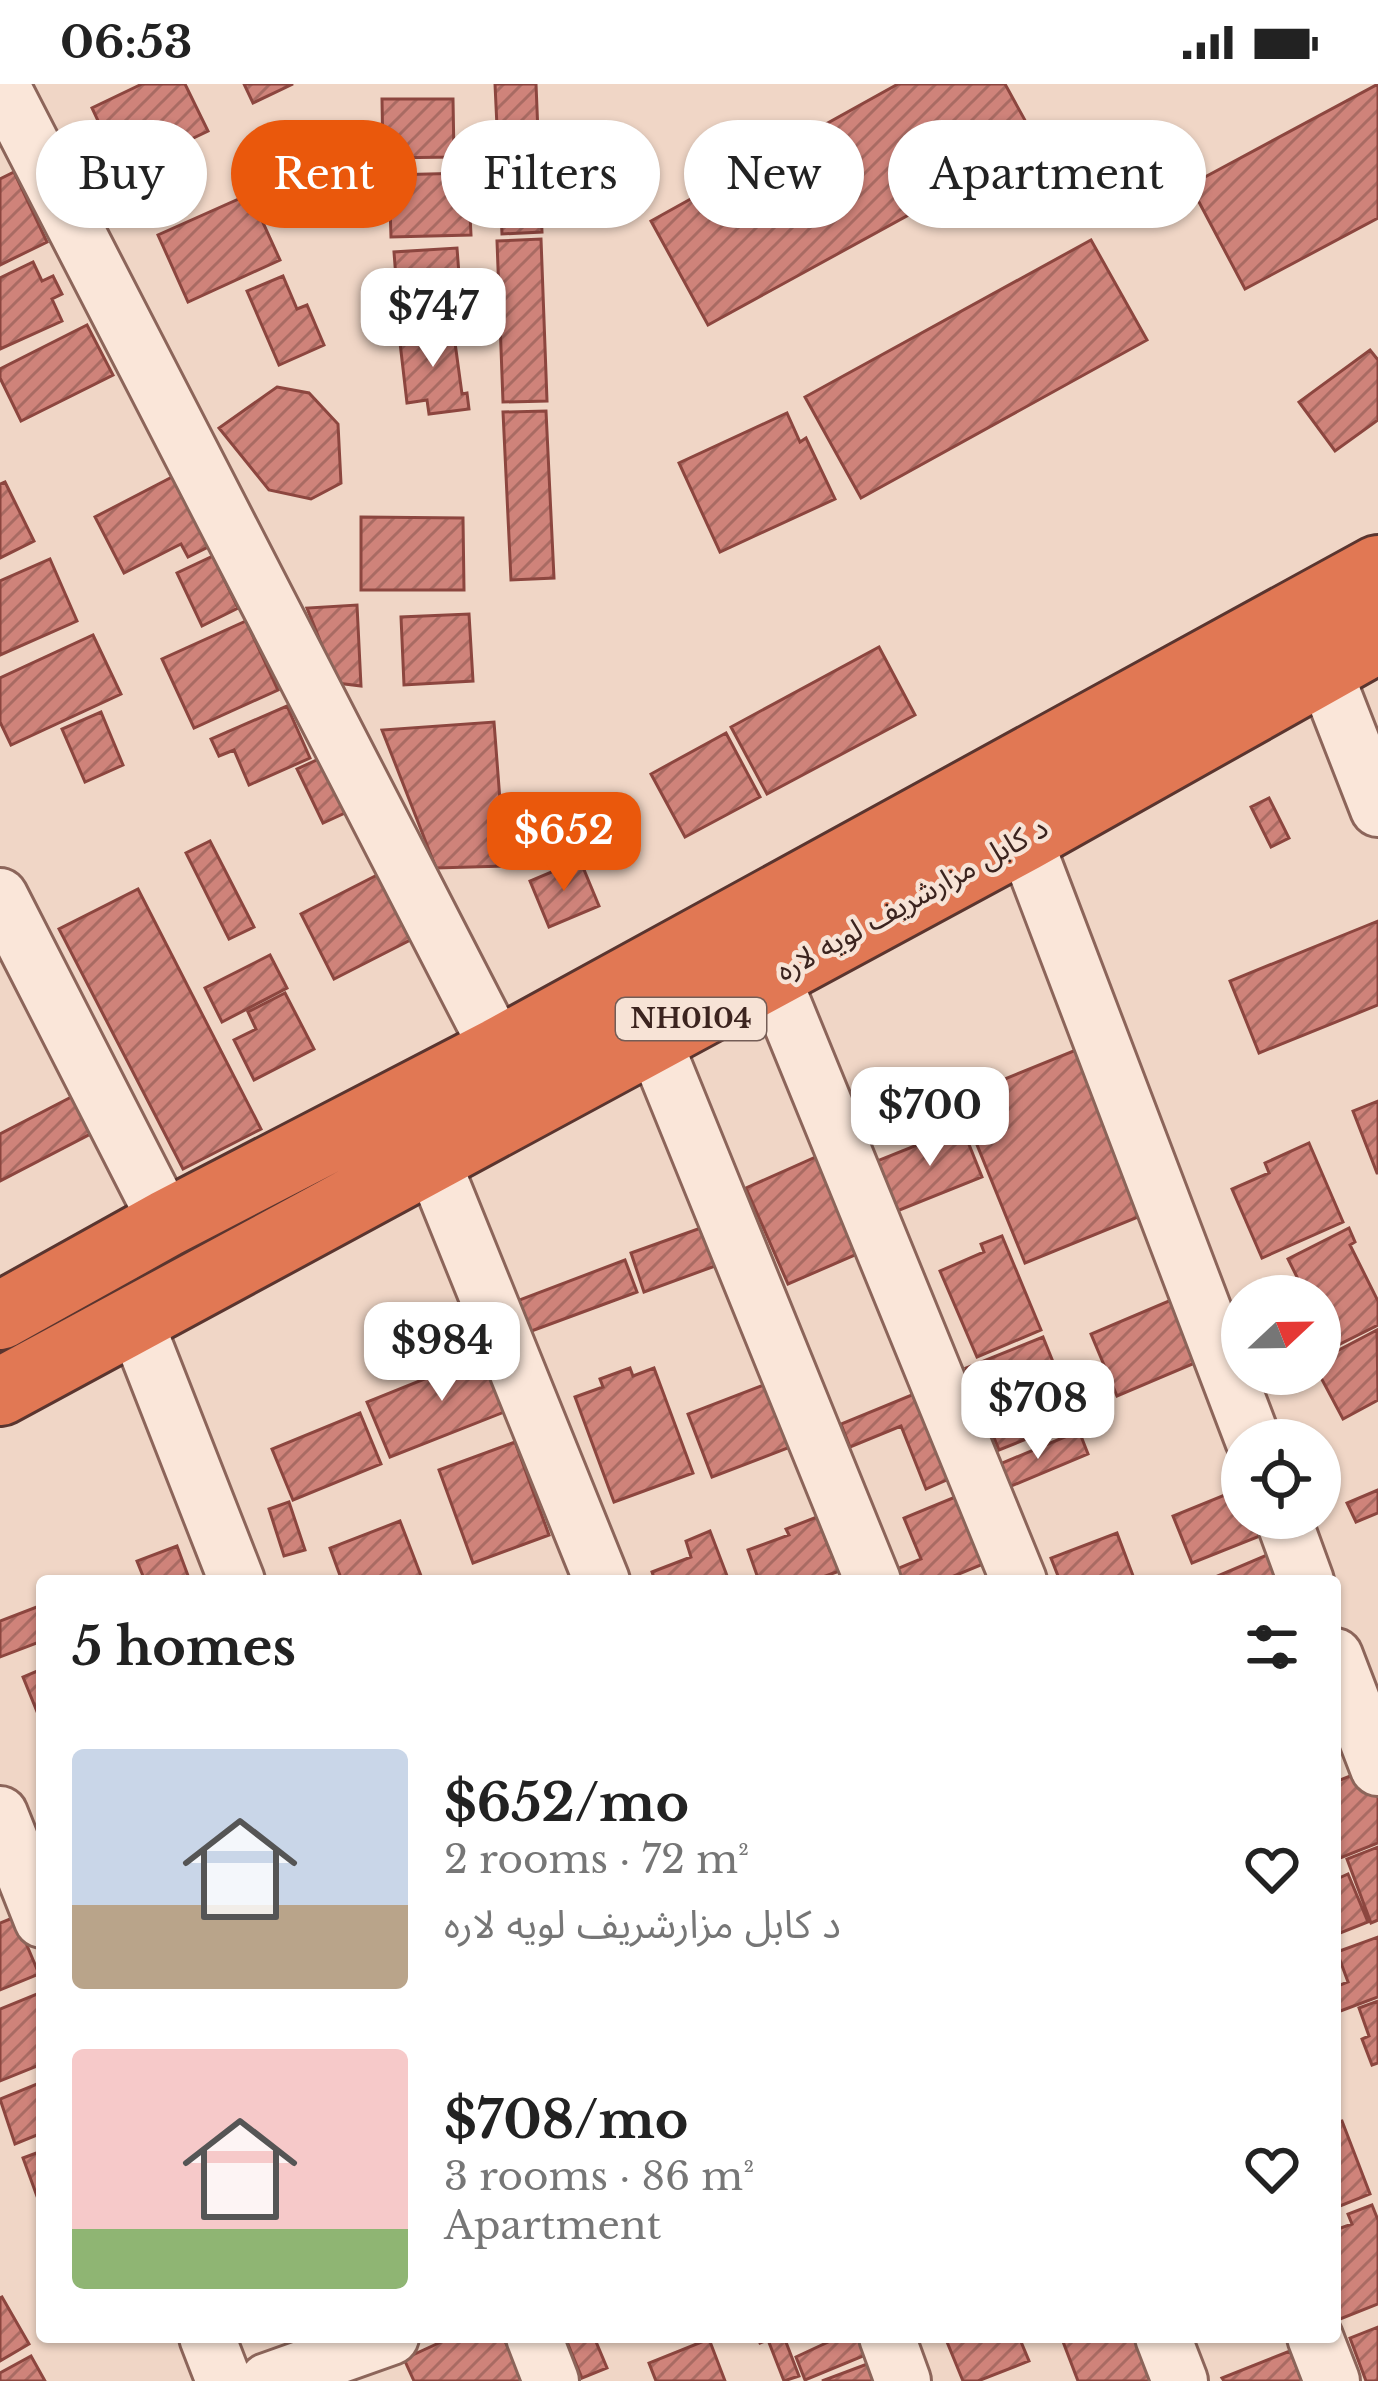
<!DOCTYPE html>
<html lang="en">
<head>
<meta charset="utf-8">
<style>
  :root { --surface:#fff; --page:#f6f6f6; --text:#222; --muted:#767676; --accent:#ea580c }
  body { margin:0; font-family:"Libre Baskerville","Noto Sans Arabic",serif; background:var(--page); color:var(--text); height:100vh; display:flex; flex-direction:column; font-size:45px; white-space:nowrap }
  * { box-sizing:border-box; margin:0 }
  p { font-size:39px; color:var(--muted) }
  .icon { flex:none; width:66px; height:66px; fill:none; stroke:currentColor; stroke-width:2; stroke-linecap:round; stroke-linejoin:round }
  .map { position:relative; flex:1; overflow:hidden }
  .sheet { position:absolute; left:36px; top:1491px; width:1305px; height:768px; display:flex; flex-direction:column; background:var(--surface); border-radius:12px; box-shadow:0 3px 9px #0004 }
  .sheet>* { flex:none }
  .hud { position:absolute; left:36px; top:36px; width:1308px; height:108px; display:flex; gap:24px }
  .needle { width:78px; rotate:68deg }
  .controls { position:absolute; left:1221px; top:1191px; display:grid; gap:24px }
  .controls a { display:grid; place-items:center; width:120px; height:120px; border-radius:50%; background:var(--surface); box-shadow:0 3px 9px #0004; font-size:60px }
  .price { position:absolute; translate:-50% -102px; padding:0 27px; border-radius:24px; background:#fff; color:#222; font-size:39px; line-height:78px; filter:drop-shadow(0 3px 6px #0008) }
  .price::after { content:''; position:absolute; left:50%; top:72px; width:36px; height:27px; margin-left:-18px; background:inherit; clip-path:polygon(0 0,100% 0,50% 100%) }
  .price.selected { background:var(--accent); color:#fff }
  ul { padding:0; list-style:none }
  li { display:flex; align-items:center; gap:36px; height:300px; padding:0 36px }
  li span { display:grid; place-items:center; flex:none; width:336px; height:240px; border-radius:12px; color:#555 }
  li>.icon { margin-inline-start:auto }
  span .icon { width:144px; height:144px; fill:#fffc; stroke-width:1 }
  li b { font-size:51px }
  h2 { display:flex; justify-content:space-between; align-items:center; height:144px; padding:0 36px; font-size:51px }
  .pill { padding:0 42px; border-radius:54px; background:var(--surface); box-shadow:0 3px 9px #0004; font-size:42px; line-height:108px }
  .pill.selected { background:var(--accent); color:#fff }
  .status { display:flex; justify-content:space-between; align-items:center; height:84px; padding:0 60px; background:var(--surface); direction:ltr }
  .status svg { height:33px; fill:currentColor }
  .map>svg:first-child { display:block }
  .building { fill:url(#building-hatch); stroke:#8c463f; stroke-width:3 }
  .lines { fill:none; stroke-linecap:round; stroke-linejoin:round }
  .minor-casing { stroke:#8c655a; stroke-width:60 }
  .highway-casing { stroke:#5a352f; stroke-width:72 }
  .minor { stroke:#fae6d9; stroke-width:54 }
  .highway { stroke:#e17854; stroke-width:66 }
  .labels { text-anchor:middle; stroke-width:9; stroke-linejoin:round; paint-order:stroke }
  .shield { fill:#f7e3d6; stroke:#745d56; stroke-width:3 }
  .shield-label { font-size:27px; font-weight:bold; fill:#3c241f }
  .street-label { font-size:30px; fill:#3c241f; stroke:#f7e3d6 }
</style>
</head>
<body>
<div class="status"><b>06:53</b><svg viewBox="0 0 49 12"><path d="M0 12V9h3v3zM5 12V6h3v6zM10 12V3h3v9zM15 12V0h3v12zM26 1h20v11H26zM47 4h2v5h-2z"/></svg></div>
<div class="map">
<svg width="1378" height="2297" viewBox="0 0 1378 2297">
  <defs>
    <pattern id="building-hatch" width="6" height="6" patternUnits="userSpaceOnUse" patternTransform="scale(3)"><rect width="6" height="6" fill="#cf837a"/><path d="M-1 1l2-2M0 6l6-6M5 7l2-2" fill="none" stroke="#a96b63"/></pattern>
  </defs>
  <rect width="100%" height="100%" fill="#f0d6c6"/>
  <path class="building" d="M 142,0 L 185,0 L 208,47 L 122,88 L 92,24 Z
    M 244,0 L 293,0 L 253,19 Z
    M 495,0 L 536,0 L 542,148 L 502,150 Z
    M 898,0 L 1005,0 L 1038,60 L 708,241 L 651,137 Z
    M 1378,0 L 1378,134 L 1245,205 L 1190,101 Z
    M 382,15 L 453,15 L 454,73 L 383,74 Z
    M 341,50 L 376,123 L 339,140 L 304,67 Z
    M 14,88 L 47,158 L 0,181 L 0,95 Z
    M 468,89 L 471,151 L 391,153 L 389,91 Z
    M 250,110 L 280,176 L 188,218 L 158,151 Z
    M 541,155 L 547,317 L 503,318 L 497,157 Z
    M 1091,156 L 1147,256 L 861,414 L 805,313 Z
    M 457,164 L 461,217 L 398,221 L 394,168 Z
    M 33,178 L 42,197 L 53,192 L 62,210 L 52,215 L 62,237 L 0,265 L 0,194 Z
    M 283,192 L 297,225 L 307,221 L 324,261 L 279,281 L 247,207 Z
    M 87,241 L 113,291 L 21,337 L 0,294 L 0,285 Z
    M 453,244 L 462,310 L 467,309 L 469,325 L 429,330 L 427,316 L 407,319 L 399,250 Z
    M 1370,266 L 1378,276 L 1378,336 L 1335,367 L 1299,318 Z
    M 277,303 L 309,309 L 338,340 L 341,399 L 311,415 L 269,406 L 219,344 Z
    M 546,327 L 554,494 L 511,496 L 503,328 Z
    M 787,329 L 800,358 L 806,354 L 835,415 L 720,468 L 679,379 Z
    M 174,392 L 210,462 L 188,473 L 181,460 L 124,489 L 95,433 Z
    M 5,398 L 34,457 L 0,474 L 0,400 Z
    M 361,433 L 463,434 L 464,506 L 361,506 Z
    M 213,472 L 238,524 L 202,542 L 177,489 Z
    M 50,475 L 77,537 L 0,571 L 0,497 Z
    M 357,521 L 361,602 L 337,599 L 307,524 Z
    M 469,530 L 473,597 L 404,601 L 401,533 Z
    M 246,537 L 278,606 L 194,644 L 162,575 Z
    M 93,551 L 121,610 L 11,661 L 0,638 L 0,594 Z
    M 879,563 L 915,631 L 767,710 L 731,643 Z
    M 287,622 L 310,674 L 249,701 L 234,666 L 219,672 L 211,655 Z
    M 101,628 L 123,681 L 85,698 L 62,645 Z
    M 494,638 L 505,782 L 436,784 L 382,646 Z
    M 726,649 L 760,713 L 685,753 L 651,690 Z
    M 321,674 L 347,728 L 323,739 L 297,685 Z
    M 1269,714 L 1289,754 L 1271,763 L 1251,723 Z
    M 210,757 L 254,843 L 229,855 L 186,769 Z
    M 580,776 L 599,822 L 549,843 L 530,797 Z
    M 387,786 L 420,851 L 334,895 L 301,830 Z
    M 138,805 L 261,1045 L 183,1085 L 59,845 Z
    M 1378,837 L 1378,921 L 1259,969 L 1230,897 Z
    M 270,871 L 287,904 L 222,938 L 205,904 Z
    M 285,909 L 314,965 L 254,996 L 234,956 L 256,945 L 248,928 Z
    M 1081,964 L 1148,1129 L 1025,1179 L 958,1014 Z
    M 81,1008 L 100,1045 L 0,1097 L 0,1050 Z
    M 1378,1017 L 1378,1089 L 1377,1089 L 1353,1027 Z
    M 962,1043 L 982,1093 L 897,1127 L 877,1077 Z
    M 1309,1059 L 1343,1138 L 1262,1174 L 1232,1105 L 1269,1089 L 1265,1079 Z
    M 836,1064 L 878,1161 L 788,1200 L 746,1104 Z
    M 712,1140 L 726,1178 L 644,1208 L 631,1169 Z
    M 1349,1144 L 1355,1158 L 1350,1161 L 1378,1217 L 1378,1241 L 1320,1270 L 1320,1212 L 1277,1212 L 1275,1207 L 1298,1195 L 1288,1175 Z
    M 1002,1152 L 1041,1246 L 977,1273 L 940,1187 L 984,1168 L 981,1160 Z
    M 625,1176 L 637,1208 L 526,1249 L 514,1218 Z
    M 1176,1214 L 1202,1276 L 1117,1312 L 1091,1250 Z
    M 1377,1246 L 1378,1316 L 1343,1335 L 1319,1290 L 1320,1276 Z
    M 1043,1253 L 1076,1335 L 999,1366 L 966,1284 Z
    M 494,1267 L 517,1323 L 390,1373 L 367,1318 Z
    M 630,1284 L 633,1292 L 654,1284 L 693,1389 L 614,1418 L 575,1313 L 603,1303 L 600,1295 Z
    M 769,1299 L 793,1362 L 712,1393 L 688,1330 Z
    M 924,1306 L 958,1391 L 926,1405 L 901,1342 L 850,1363 L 841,1340 Z
    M 360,1329 L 381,1380 L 293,1416 L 272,1365 Z
    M 1079,1347 L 1088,1370 L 997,1408 L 988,1385 Z
    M 515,1358 L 549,1451 L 473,1479 L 439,1386 Z
    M 1242,1404 L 1242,1434 L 1264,1434 L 1270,1448 L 1192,1479 L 1173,1432 Z
    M 1378,1406 L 1378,1429 L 1356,1438 L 1347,1419 Z
    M 965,1409 L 993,1476 L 942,1497 L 890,1497 L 887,1489 L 921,1475 L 904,1434 Z
    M 289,1418 L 305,1466 L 284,1472 L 269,1425 Z
    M 817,1433 L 830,1467 L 834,1466 L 842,1486 L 812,1497 L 759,1497 L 748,1466 L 789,1451 L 786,1445 Z
    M 400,1437 L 423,1497 L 342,1497 L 330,1464 Z
    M 710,1447 L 729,1497 L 655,1497 L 652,1488 L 691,1473 L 686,1457 Z
    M 1117,1449 L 1135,1497 L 1060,1497 L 1051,1474 Z
    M 177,1462 L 190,1497 L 145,1497 L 137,1477 Z
    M 1274,1468 L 1287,1497 L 1206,1497 Z
    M 42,1521 L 42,1557 L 0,1573 L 0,1537 Z
    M 42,1585 L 42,1640 L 23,1593 Z
    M 1368,1685 L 1378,1710 L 1378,1759 L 1335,1776 L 1335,1698 Z
    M 1378,1763 L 1378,1836 L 1371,1839 L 1347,1775 Z
    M 1348,1790 L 1368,1838 L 1335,1851 L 1335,1796 Z
    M 15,1833 L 39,1890 L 0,1906 L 0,1839 Z
    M 1378,1853 L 1378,1913 L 1335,1929 L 1335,1903 L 1348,1898 L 1337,1868 Z
    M 42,1908 L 42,1980 L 0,1997 L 0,1925 Z
    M 1378,1917 L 1378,1979 L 1372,1981 L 1362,1955 L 1369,1952 L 1359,1924 Z
    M 42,1998 L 42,2049 L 15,2060 L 0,2015 Z
    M 1342,2037 L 1370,2110 L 1335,2124 L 1335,2039 Z
    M 42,2067 L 42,2126 L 23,2074 Z
    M 1372,2121 L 1378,2136 L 1378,2220 L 1335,2237 L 1335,2146 L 1352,2140 L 1348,2130 Z
    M 2,2213 L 29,2260 L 0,2277 L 0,2214 Z
    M 1378,2243 L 1378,2297 L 1366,2297 L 1350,2254 Z
    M 452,2253 L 503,2253 L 524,2297 L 414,2297 L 404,2275 Z
    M 565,2253 L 594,2253 L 607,2284 L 582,2294 Z
    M 757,2253 L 784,2253 L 799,2292 L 784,2297 L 768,2256 L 760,2259 Z
    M 839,2253 L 861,2253 L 868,2270 L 805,2296 L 796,2273 Z
    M 945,2253 L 1019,2253 L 1029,2277 L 978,2297 L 963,2297 Z
    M 1067,2253 L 1141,2253 L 1157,2297 L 1078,2297 L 1062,2255 Z
    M 709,2255 L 725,2297 L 656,2297 L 649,2279 Z
    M 1290,2267 L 1302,2297 L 1224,2297 L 1222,2294 Z
    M 31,2272 L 45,2297 L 0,2297 L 0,2289 Z
    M 870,2279 L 877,2297 L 822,2297 Z"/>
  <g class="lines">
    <g class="minor-casing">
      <path id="minor" d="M 1,0 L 499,967
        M 1323,584 L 1378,725
        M 1024,754 L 1253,1356
        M 0,812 L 167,1139
        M 772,892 L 1019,1497
        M 653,955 L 873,1497
        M 432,1076 L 602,1497
        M 134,1234 L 237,1497
        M 1283,1434 L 1306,1497
        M 1335,1572 L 1378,1684
        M 0,1730 L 42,1836
        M 207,2253 L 224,2297
        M 534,2253 L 551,2297
        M 887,2253 L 903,2297
        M 1163,2253 L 1180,2297
        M 1315,2253 L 1332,2297
        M 267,2297 L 391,2253"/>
    </g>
    <g class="highway-casing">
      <path id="highway" d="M 0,1232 L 167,1139 L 499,967 L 1378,485
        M 0,1308 L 1024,754 L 1378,555"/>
    </g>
    <use href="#minor" class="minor"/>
    <use href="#highway" class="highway"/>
  </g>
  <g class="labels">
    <rect class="shield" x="616" y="914" width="150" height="42" rx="9"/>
    <g class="shield-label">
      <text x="691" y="944">NH0104</text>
    </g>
    <g class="street-label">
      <text transform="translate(912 815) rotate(-29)" y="10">د کابل مزارشریف لویه لاره</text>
    </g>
  </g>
</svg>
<div class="controls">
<a><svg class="needle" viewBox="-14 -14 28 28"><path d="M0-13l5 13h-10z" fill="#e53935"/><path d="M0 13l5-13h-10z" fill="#767676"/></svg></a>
<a><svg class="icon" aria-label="locate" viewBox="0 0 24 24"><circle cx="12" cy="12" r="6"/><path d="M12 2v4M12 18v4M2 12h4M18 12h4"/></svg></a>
</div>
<b class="price" style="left:433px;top:286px">$747</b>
<b class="price selected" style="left:564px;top:810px">$652</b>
<b class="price" style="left:930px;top:1085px">$700</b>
<b class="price" style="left:442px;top:1320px">$984</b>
<b class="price" style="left:1038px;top:1378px">$708</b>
<div class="hud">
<a class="pill">Buy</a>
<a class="pill selected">Rent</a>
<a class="pill">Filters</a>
<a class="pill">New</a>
<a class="pill">Apartment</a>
</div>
<section class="sheet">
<h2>5 homes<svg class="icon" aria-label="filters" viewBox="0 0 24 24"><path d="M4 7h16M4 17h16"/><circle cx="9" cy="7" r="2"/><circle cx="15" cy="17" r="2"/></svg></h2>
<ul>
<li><span style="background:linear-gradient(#c9d6e8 65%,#b9a48a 0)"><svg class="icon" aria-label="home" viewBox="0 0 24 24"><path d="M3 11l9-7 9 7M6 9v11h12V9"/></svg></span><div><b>$652/mo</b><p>2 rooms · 72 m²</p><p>د کابل مزارشریف لویه لاره</p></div><svg class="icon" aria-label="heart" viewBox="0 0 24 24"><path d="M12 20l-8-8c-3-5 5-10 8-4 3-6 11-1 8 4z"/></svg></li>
<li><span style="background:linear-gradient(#f6c9c9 75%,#8fb573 0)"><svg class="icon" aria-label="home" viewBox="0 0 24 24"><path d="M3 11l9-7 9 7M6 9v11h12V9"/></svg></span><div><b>$708/mo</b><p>3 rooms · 86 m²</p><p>Apartment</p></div><svg class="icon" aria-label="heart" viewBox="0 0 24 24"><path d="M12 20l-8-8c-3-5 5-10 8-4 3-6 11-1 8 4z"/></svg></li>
</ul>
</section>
</div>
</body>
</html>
